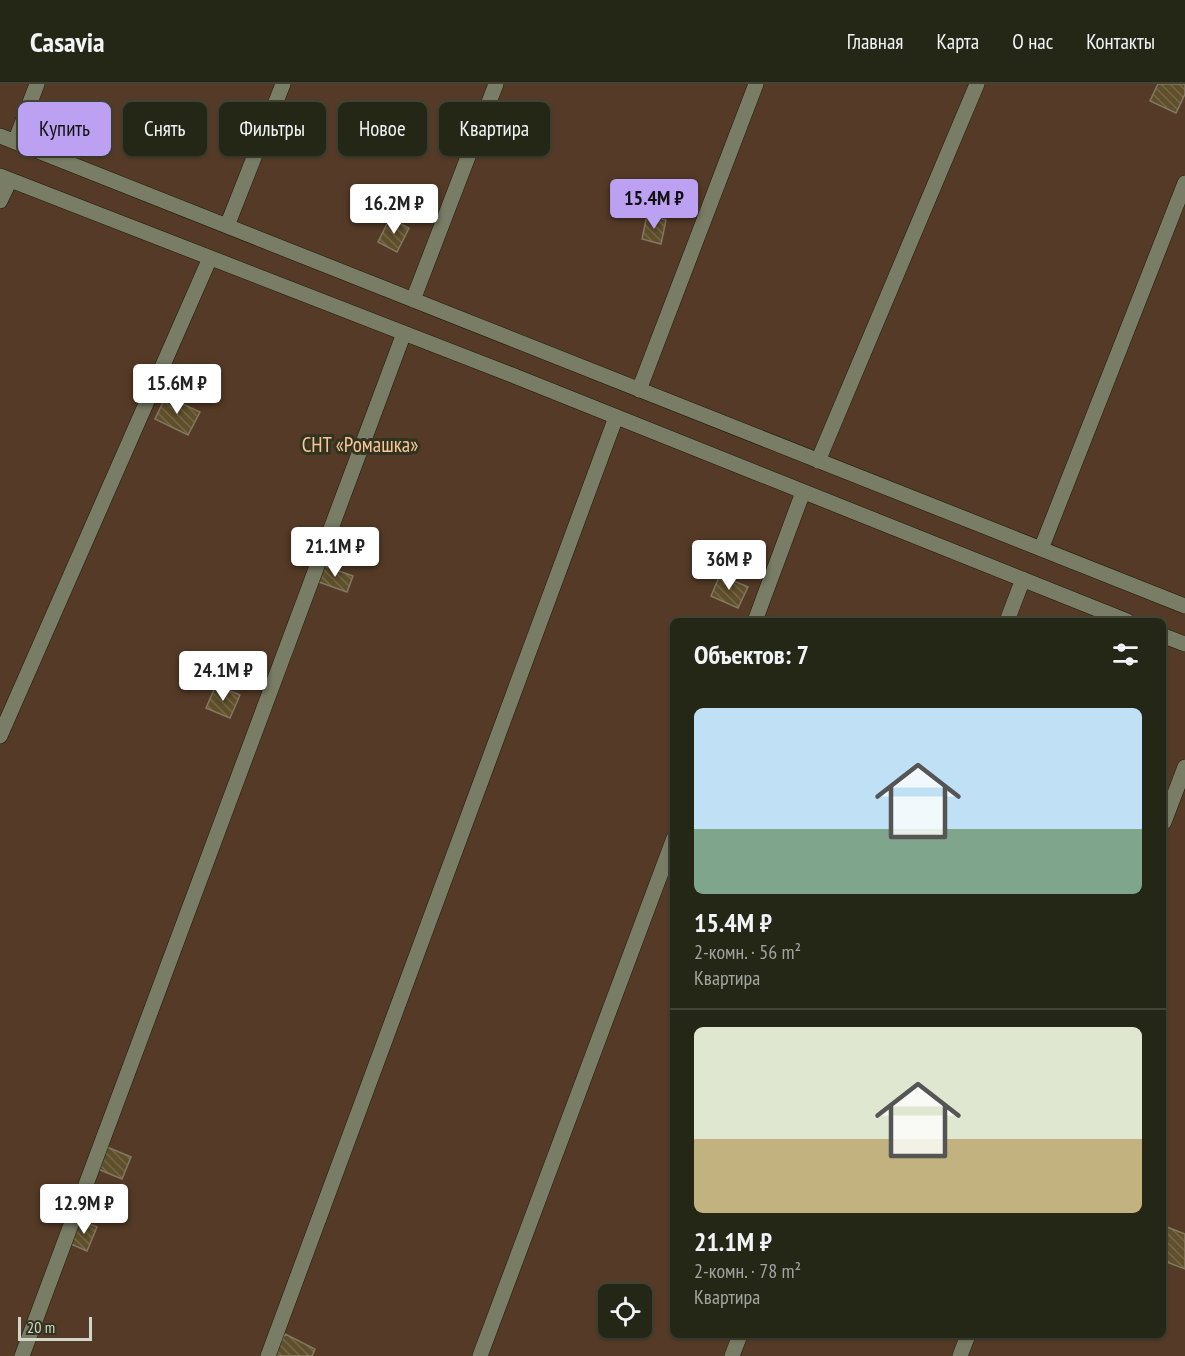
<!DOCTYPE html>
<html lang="ru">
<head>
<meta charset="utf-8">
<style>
  :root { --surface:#252716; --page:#2d2f1f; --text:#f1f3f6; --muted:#a3a5a1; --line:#424435; --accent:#bca0f2 }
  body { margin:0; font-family:"PT Sans Narrow",sans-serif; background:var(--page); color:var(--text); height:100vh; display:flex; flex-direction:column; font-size:22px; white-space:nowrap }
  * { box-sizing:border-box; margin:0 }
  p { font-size:20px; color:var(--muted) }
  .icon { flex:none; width:33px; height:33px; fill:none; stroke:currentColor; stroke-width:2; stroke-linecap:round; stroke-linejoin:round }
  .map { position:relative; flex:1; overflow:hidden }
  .panel { position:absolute; left:670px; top:534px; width:496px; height:720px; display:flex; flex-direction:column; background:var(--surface); border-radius:9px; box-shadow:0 2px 4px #0004,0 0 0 2px var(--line) }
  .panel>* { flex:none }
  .guide { position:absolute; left:18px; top:18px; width:562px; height:54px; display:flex; gap:12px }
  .buttons { position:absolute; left:598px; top:1200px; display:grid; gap:12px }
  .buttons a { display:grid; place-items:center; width:54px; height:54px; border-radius:9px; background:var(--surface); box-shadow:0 2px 4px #0004,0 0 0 2px var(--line); font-size:30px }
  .scale { position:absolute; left:18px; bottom:15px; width:74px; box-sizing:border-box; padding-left:6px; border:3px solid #d4d6c9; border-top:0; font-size:16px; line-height:21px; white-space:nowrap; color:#d4d6c9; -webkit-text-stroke:4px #31341e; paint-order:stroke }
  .price { position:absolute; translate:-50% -51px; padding:0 14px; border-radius:6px; background:#fff; color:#222; font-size:20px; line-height:39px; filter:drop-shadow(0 2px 3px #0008) }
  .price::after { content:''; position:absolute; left:50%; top:36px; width:18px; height:14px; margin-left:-9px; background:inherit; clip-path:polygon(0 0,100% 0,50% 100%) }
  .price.selected { background:var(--accent); color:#111 }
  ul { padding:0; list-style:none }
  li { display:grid; align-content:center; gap:12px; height:318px; padding:0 24px }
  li+li { border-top:2px solid var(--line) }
  li span { display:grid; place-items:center; height:186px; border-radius:9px; color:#555 }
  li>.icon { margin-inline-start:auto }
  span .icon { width:108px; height:108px; fill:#fffc; stroke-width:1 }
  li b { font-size:26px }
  h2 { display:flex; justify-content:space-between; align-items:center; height:72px; padding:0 24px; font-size:26px }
  .tag { padding:0 21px; border-radius:9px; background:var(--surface); box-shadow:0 2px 4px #0004,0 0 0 2px var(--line); font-size:21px; line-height:54px }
  .tag.selected { background:var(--accent); color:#111 }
  header { display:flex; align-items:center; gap:36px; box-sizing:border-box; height:84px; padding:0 30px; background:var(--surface); border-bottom:2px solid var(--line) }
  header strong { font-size:28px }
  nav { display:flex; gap:33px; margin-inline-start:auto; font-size:21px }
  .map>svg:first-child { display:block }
  .green { fill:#553b27; fill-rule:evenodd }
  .building { fill:url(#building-back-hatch); stroke:#837861; stroke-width:1.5 }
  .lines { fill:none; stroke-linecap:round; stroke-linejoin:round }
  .minor-casing { stroke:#191b07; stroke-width:16 }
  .minor { stroke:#797d65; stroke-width:15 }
  .labels { text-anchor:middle; stroke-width:6; stroke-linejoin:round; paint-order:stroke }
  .park-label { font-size:21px; fill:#fdc49a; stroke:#31341e }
</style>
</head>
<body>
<header>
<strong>Casavia</strong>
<nav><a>Главная</a><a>Карта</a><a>О нас</a><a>Контакты</a></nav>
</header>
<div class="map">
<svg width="1185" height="1272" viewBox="0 0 1185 1272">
  <defs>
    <pattern id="building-back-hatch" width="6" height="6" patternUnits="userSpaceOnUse" patternTransform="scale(1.5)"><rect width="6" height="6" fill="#5f4f2b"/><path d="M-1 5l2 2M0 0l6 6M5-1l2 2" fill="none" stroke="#756848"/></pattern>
  </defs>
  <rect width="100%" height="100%" fill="#31341e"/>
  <path class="green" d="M 0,0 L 1185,0 L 1185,1272 L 0,1272 ZM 674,537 L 1164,537 L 1164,1251 L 674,1251 ZM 609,1210 L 642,1210 L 642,1244 L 609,1244 Z"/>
  <path class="building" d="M 1158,0 L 1185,0 L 1185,10 L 1176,29 L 1150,17 Z
    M 647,131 L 666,136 L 661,160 L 642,155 Z
    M 390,134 L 409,144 L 397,168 L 378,158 Z
    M 166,312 L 200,328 L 188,351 L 155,335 Z
    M 322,481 L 353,492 L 347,508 L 316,497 Z
    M 720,491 L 748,503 L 738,524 L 711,512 Z
    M 216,601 L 240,611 L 230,634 L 206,624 Z
    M 107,1063 L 131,1073 L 122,1095 L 98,1085 Z
    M 80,1136 L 97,1143 L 87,1167 L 71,1160 Z
    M 1167,1143 L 1185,1150 L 1185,1185 L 1164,1177 L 1164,1150 Z
    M 285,1250 L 315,1265 L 312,1272 L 274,1272 Z"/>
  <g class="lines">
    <g class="minor-casing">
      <path id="minor" d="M 0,52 L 1185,522
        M 15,58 L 37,0
        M 0,92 L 512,291 L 1127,537
        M 0,117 L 10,96
        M 227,142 L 283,0
        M 413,216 L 496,0
        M 639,306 L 756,0
        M 818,377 L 977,0
        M 1041,465 L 1185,99
        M 755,537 L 803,408
        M 1007,537 L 1023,495
        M 1164,552 L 1185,560
        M 0,652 L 210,174
        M 1164,738 L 1185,683
        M 22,1272 L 404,249
        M 268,1272 L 616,333
        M 480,1272 L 674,754
        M 732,1272 L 740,1251
        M 960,1272 L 968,1251"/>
    </g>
    <use href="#minor" class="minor"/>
  </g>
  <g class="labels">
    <g class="park-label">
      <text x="360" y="368">СНТ «Ромашка»</text>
    </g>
  </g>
</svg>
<div class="buttons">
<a><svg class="icon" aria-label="locate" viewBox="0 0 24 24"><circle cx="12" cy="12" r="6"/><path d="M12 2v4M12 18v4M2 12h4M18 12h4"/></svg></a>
</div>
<div class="scale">20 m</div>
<b class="price selected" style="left:654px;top:146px">15.4M ₽</b>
<b class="price" style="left:394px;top:151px">16.2M ₽</b>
<b class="price" style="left:177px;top:331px">15.6M ₽</b>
<b class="price" style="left:335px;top:494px">21.1M ₽</b>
<b class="price" style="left:729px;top:507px">36M ₽</b>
<b class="price" style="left:223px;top:618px">24.1M ₽</b>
<b class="price" style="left:84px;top:1151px">12.9M ₽</b>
<div class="guide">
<a class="tag selected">Купить</a>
<a class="tag">Снять</a>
<a class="tag">Фильтры</a>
<a class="tag">Новое</a>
<a class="tag">Квартира</a>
</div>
<section class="panel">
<h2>Объектов: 7<svg class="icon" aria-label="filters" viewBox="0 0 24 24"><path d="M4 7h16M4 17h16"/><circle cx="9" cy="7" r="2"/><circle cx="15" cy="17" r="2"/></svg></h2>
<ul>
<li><span style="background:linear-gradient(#bfe0f5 65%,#7fa58c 0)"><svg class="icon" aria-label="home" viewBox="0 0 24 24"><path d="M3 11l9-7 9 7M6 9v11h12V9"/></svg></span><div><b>15.4M ₽</b><p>2-комн. · 56 m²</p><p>Квартира</p></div></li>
<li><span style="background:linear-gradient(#dfe7d0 60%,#c2b280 0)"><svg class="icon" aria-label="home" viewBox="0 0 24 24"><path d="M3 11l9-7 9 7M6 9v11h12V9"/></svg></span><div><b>21.1M ₽</b><p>2-комн. · 78 m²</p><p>Квартира</p></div></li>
</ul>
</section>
</div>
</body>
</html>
